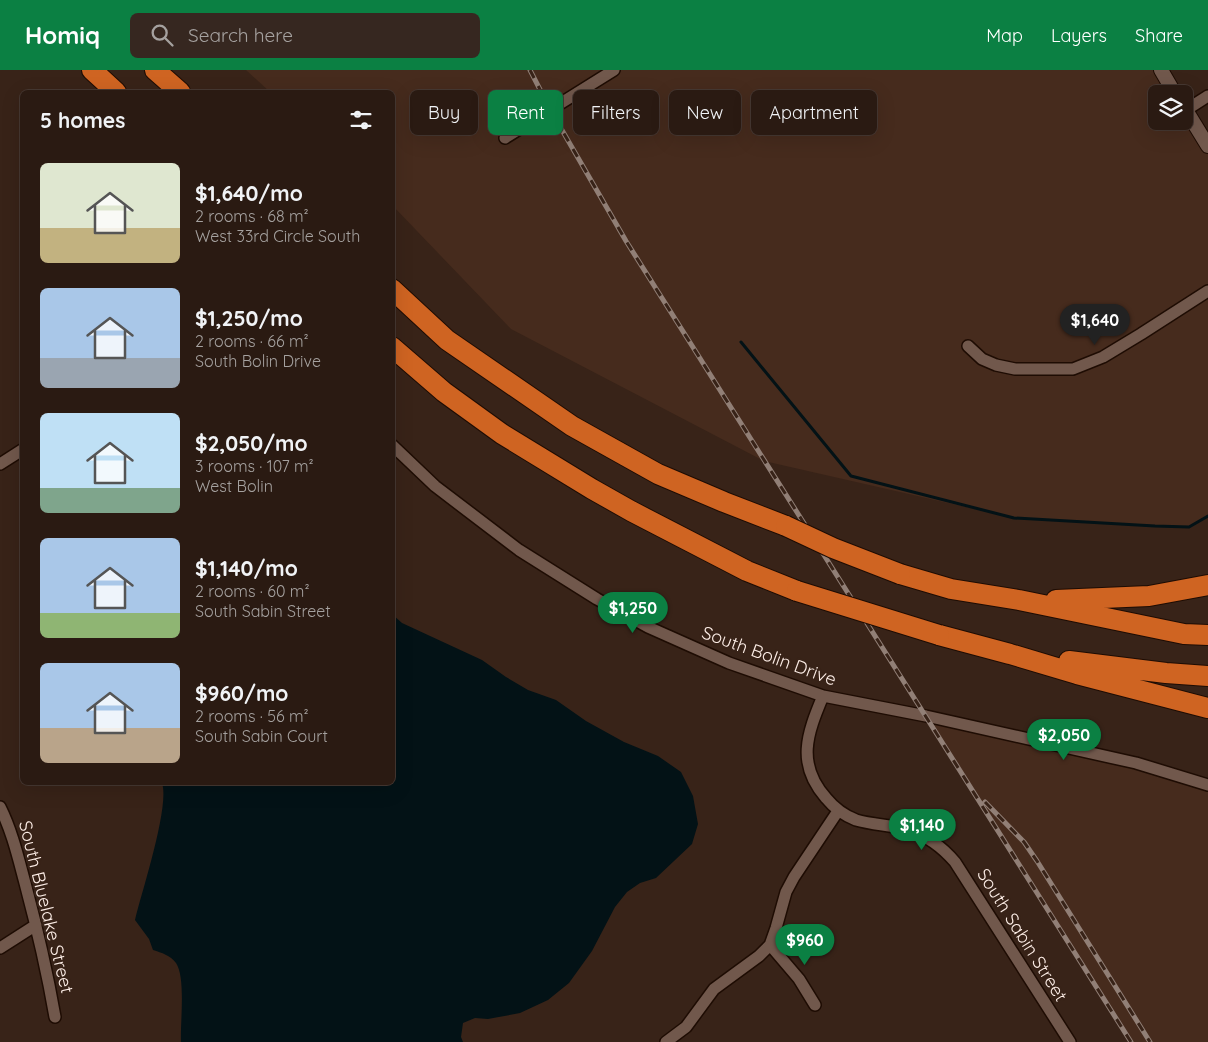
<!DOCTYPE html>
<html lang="en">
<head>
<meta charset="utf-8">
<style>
  :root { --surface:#2a1a12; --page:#362720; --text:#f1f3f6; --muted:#a5a19f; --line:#463832; --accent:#0b8043 }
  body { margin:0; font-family:Quicksand,sans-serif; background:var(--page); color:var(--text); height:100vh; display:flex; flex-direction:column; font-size:19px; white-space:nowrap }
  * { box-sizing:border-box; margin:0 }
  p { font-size:16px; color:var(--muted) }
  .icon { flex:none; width:28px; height:28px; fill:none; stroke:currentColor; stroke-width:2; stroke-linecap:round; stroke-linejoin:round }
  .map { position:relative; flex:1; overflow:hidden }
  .details { position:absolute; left:20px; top:20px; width:375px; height:695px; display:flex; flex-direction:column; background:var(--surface); border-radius:8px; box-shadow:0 5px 20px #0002,0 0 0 1px var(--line) }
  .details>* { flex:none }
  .top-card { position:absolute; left:410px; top:20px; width:475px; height:45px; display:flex; gap:10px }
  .controls { position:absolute; left:1148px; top:15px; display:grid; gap:10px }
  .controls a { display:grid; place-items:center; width:45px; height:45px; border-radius:8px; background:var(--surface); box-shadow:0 5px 20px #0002,0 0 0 1px var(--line); font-size:25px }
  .price { position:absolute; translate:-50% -42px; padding:0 11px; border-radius:18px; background:var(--accent); color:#fff; font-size:16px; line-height:32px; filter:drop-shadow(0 1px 2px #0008) }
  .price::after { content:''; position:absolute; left:50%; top:30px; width:15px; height:11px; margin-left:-8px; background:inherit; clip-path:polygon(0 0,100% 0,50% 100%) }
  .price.active { background:#222; color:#fff }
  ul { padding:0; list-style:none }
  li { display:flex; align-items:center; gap:15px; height:125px; padding:0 20px }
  li span { display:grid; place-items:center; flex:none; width:140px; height:100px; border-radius:8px; color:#555 }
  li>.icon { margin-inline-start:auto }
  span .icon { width:60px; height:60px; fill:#fffc; stroke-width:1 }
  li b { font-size:21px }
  h2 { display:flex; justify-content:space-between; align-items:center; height:60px; padding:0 20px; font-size:21px }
  .tag { padding:0 18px; border-radius:8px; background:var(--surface); box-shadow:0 5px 20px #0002,0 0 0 1px var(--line); font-size:18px; line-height:45px }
  .tag.active { background:var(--accent); color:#fff }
  header { display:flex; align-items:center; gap:30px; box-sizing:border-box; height:70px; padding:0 25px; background:var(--accent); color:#fff }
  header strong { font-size:24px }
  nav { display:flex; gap:28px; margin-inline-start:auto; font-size:18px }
  .search { width:350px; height:45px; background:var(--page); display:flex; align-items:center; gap:12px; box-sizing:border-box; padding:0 18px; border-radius:8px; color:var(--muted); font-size:19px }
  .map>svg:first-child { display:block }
  .built { fill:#462b1d }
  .water { fill:#031216 }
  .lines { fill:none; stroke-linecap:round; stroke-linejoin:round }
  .stream { stroke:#031216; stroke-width:3 }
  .minor-casing { stroke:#1e0c03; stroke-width:14 }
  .tertiary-casing { stroke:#1e0c03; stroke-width:16 }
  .motorway-casing { stroke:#1e0c03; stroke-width:22 }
  .minor { stroke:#71584c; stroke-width:11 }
  .tertiary { stroke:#71584c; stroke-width:14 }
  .motorway { stroke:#cf6422; stroke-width:20 }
  .rail-casing { stroke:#917f76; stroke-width:5 }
  .rail { stroke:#382318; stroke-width:3; stroke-dasharray:9; stroke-linecap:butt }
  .motorway-bridge-casing { stroke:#1e0c03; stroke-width:22; stroke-linecap:butt }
  .motorway-bridge { stroke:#cf6422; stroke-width:20 }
  .labels { text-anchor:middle; stroke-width:4.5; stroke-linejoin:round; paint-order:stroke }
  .street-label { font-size:18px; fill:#fdeee7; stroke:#382318 }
</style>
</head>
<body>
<header>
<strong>Homiq</strong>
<div class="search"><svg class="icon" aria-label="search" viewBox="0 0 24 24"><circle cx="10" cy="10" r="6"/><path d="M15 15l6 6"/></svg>Search here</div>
<nav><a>Map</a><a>Layers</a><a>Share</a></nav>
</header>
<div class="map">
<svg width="1208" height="972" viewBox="0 0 1208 972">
  <rect width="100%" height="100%" fill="#382318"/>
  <path class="built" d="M 246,0 L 1163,0 L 1178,24 L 1156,24 L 1156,51 L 1184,51 L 1184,33 L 1208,72 L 1208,445 L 1189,457 L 1155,456 L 1014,448 L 764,391 L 511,259 L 393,136 L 392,22 L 270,22 Z
    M 921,638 L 1208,719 L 1208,972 L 1131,972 Z"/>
  <path class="water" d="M 393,545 L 402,553 L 482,590 L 506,607 L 528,620 L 556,630 L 586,651 L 624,672 L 658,686 L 681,702 L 693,726 L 698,754 L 692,774 L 656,808 L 640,813 L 627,822 L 615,837 L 592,881 L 569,913 L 548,930 L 520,943 L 488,949 L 475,948 L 463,953 L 461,967 L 463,972 L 181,972 C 180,953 186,908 176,893 C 170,885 162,883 153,880 L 149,869 L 135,850 C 142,821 170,736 162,713 L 392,712 Z"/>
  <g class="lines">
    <path class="stream" d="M 741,272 L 851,406 L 1014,448 L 1155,456 L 1189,457 L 1208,446"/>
    <g class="minor-casing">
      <path id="minor" d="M 1186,40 L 1208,26
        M 505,68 L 614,0
        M 968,276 L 982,289 L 996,295 L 1015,299 L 1073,299 L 1103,287 L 1141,264 L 1208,221
        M 392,375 L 435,416 L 519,480 L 597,529 L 648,557 L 729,593 L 823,626 L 926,646 L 1136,693 L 1208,715
        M 0,394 L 22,380
        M 823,626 C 807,664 796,694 826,728 C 835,739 843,745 856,750 C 873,755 892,755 909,760 C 927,766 943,778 955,792 L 1070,972
        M 0,737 C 12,761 18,787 25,813 C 37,858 47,901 55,947
        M 770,875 L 799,909 L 815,935
        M 0,878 L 36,855
        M 666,972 L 686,957 L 714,919 L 759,886 L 770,875 L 776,858 L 786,822 L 794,807 L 838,741"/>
    </g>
    <g class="tertiary-casing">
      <path id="tertiary" d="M 1161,0 L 1175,24
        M 1184,37 L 1208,76"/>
    </g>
    <g class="motorway-casing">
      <path id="motorway" d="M 92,0 L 116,22
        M 155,0 L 180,22
        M 392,219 L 447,270 L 572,356 L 658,404 L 724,432 L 786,456
        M 392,277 L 444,322 L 502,364 L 592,419 L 631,441 L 747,501 L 797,521
        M 900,504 L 951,519 L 1019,530 L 1184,564 L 1208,565
        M 1056,530 L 1149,526 L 1208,515
        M 939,565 L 1010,584 L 1077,604 L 1208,638
        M 1069,591 L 1166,603 L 1208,606"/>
    </g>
    <use href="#minor" class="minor"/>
    <use href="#tertiary" class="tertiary"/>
    <use href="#motorway" class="motorway"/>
    <g class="rail-casing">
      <path id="rail" d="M 530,0 L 551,41 L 626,171 L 1131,972
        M 985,732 L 1024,772 L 1037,791 L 1150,972"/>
    </g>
    <use href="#rail" class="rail"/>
    <g class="motorway-bridge-casing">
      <path id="motorway-bridge" d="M 786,456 L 833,478 L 900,504
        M 797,521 L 939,565"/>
    </g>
    <use href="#motorway-bridge" class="motorway-bridge"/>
  </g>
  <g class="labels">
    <g class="street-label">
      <text transform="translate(769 586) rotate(20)" y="6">South Bolin Drive</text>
      <text transform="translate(46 837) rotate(76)" y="6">South Bluelake Street</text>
      <text transform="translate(1022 865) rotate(58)" y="6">South Sabin Street</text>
    </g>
  </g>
</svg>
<div class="controls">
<a><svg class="icon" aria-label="layers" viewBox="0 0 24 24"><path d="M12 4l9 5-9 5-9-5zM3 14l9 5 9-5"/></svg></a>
</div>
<b class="price active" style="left:1095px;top:276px">$1,640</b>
<b class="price" style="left:633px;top:564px">$1,250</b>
<b class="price" style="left:1064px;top:691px">$2,050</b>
<b class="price" style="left:922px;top:781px">$1,140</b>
<b class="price" style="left:805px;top:896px">$960</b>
<div class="top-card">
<a class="tag">Buy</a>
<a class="tag active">Rent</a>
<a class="tag">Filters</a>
<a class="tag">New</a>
<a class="tag">Apartment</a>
</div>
<section class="details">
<h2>5 homes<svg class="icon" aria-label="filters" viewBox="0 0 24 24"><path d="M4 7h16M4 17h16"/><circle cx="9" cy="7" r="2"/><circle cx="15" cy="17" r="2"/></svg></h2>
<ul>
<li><span style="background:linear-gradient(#dfe7d0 65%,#c2b280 0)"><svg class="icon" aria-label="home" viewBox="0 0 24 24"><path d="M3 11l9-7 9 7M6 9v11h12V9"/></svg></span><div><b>$1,640/mo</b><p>2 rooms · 68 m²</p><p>West 33rd Circle South</p></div></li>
<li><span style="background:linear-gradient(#a9c7e8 70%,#9aa5b1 0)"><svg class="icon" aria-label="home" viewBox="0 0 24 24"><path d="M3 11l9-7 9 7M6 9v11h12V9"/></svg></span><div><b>$1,250/mo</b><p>2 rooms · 66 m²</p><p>South Bolin Drive</p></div></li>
<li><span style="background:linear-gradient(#bfe0f5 75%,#7fa58c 0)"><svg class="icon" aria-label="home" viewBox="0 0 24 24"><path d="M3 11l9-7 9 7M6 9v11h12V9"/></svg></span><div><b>$2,050/mo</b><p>3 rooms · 107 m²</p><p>West Bolin</p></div></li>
<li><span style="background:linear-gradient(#a9c7e8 75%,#8fb573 0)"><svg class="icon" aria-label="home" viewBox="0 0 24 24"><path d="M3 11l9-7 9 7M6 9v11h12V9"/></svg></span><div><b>$1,140/mo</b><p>2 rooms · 60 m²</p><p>South Sabin Street</p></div></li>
<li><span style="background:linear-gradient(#a9c7e8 65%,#b9a48a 0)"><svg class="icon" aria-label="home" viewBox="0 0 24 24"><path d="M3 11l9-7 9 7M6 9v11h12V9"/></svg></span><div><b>$960/mo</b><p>2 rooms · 56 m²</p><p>South Sabin Court</p></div></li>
</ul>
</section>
</div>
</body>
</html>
